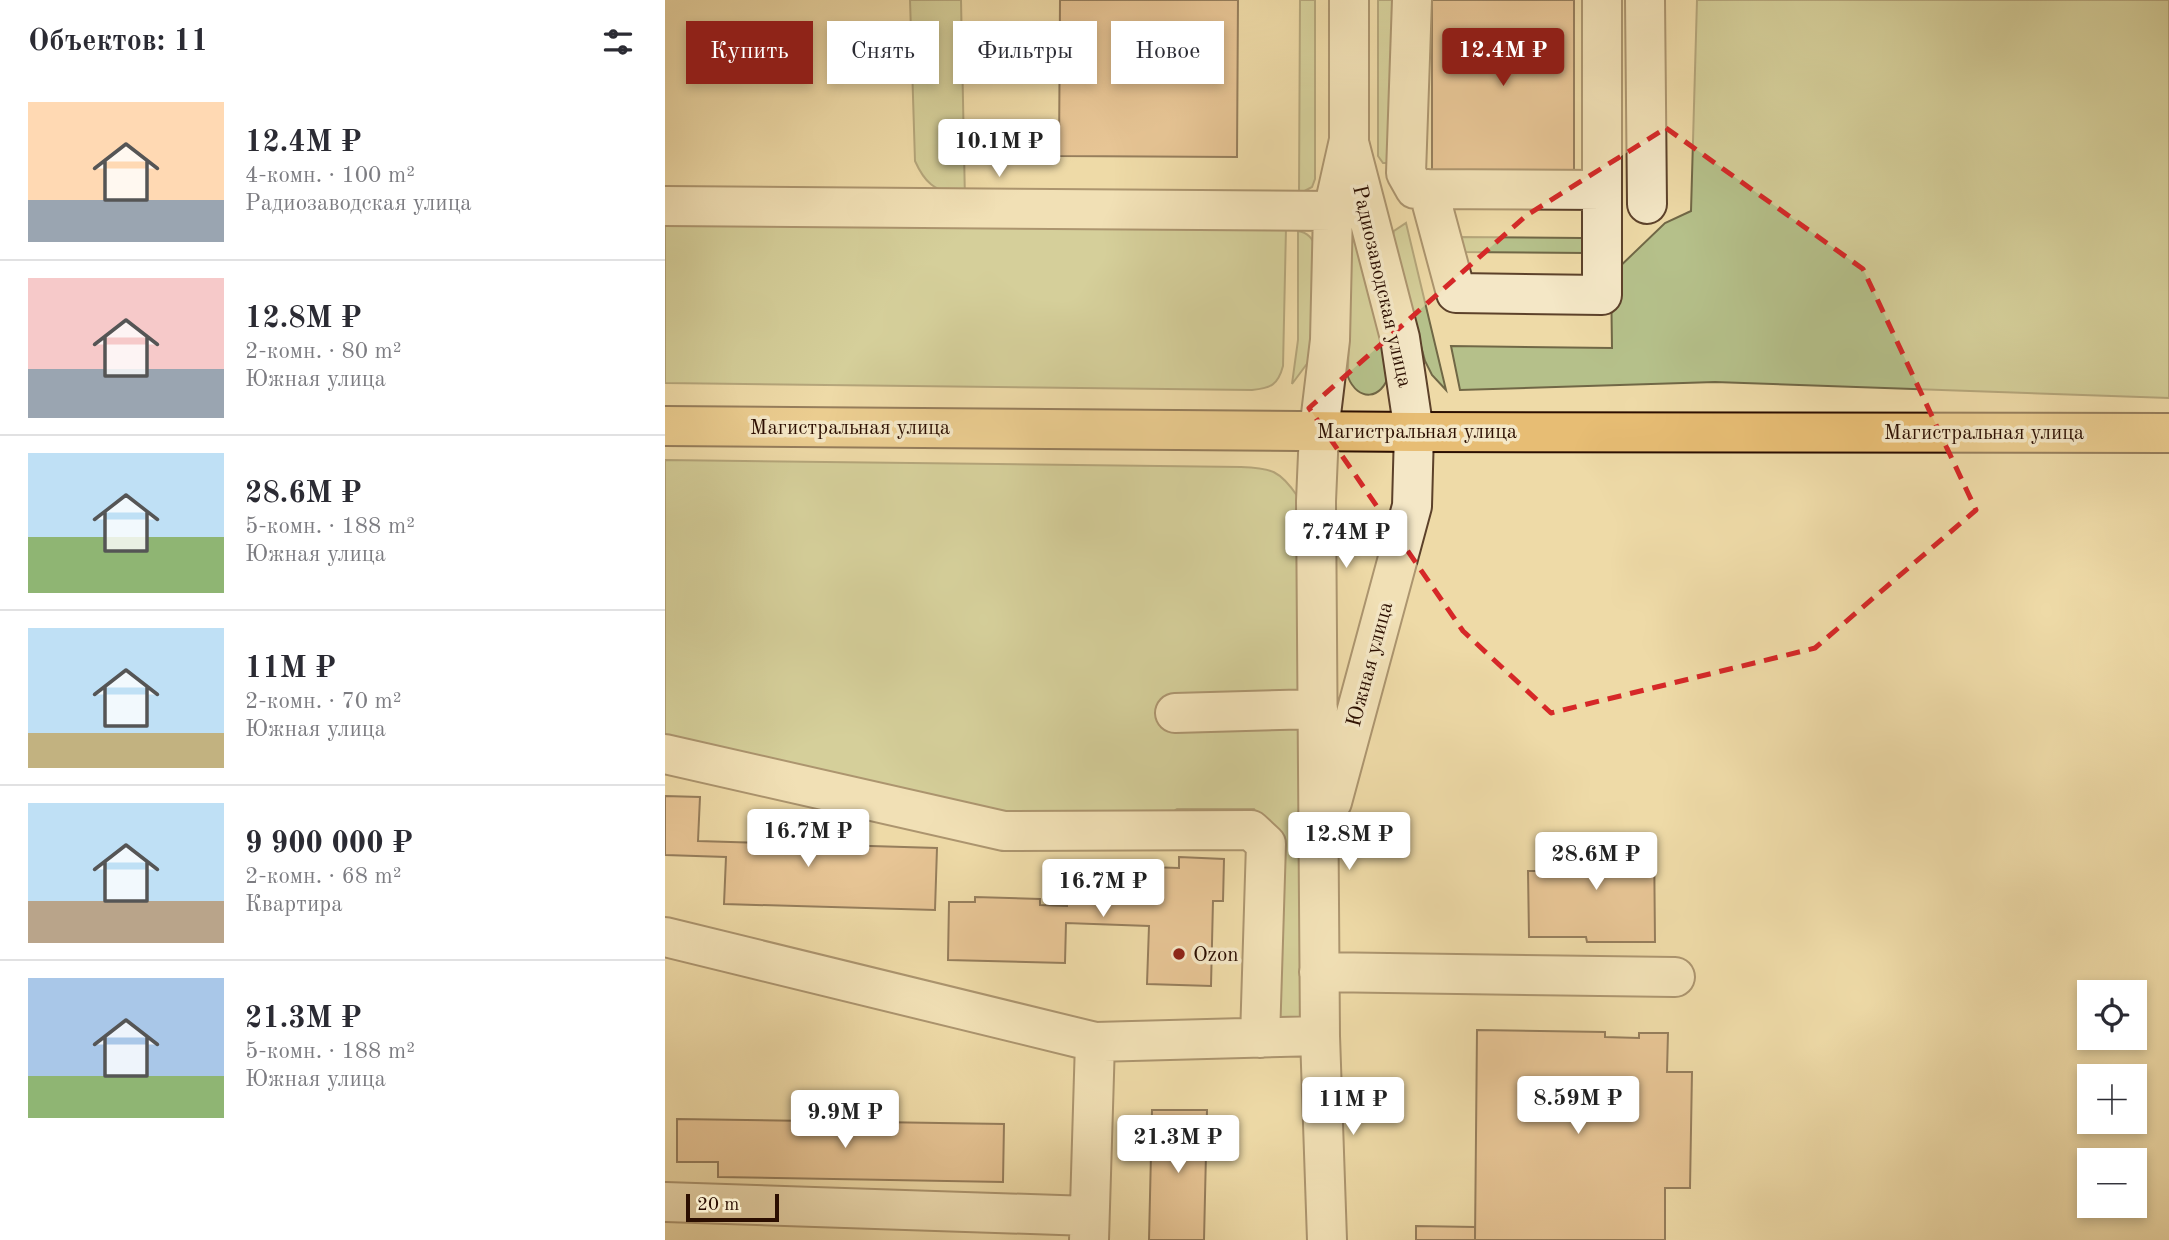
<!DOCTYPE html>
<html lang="ru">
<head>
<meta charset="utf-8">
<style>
  :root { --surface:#fff; --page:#f2f2f3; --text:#2b2b33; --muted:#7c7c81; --line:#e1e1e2; --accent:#8f2418 }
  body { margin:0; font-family:"Old Standard TT",serif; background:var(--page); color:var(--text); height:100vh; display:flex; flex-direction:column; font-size:26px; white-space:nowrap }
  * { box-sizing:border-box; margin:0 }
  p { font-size:23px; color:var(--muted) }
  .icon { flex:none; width:38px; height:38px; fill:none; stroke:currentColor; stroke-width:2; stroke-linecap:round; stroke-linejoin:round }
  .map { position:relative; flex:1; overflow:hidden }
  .details { display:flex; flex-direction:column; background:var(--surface); width:665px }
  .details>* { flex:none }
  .top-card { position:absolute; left:21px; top:21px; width:665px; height:63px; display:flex; gap:14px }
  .controls { position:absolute; left:1412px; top:980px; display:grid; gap:14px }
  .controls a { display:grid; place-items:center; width:70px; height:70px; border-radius:0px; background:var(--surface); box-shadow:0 4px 10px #0003; font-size:35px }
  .scale { position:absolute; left:21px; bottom:18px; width:93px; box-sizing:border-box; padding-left:7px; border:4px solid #2b0e01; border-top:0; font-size:19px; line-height:24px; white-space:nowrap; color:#2b0e01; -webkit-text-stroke:5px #f4e7c6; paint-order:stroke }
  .price { position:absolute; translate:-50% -60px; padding:0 16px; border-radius:7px; background:#fff; color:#222; font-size:23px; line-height:46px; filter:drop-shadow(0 2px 4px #0008) }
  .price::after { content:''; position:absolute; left:50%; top:42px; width:21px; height:16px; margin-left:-10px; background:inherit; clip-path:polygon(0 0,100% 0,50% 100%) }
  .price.selected { background:var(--accent); color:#fff }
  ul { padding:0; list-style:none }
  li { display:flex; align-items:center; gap:21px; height:175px; padding:0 28px }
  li+li { border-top:2px solid var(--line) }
  li span { display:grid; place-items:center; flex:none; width:196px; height:140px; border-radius:0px; color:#555 }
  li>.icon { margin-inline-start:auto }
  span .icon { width:84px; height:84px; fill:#fffc; stroke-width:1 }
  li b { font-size:30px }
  h2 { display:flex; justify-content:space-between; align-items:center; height:84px; padding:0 28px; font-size:30px }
  .chip { padding:0 24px; border-radius:0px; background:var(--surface); box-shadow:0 4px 10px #0003; font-size:24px; line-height:63px }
  .chip.selected { background:var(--accent); color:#fff }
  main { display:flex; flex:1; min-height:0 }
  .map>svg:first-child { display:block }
  .green { fill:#b5c08a; stroke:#706746; stroke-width:2 }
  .building { fill:#ddaa7f; stroke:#2b0e01; stroke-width:2 }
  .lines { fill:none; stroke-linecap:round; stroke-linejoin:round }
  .minor-casing { stroke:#5c412a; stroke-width:42 }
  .highway-casing { stroke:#2b0e01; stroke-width:42 }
  .minor { stroke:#f4e7c6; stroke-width:38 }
  .highway { stroke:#e7bd74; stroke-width:38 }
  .marked { fill:none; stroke:#d62828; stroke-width:5; stroke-dasharray:14 9; stroke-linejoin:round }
  .poi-dot { fill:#8f2418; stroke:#f4e7c6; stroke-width:2.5 }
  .labels { text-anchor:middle; stroke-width:7; stroke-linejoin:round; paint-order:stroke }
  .street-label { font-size:21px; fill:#2b0e01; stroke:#f4e7c6 }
  .poi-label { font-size:21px; fill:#2b0e01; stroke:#f4e7c6; text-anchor:start }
</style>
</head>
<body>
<main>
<section class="details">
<h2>Объектов: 11<svg class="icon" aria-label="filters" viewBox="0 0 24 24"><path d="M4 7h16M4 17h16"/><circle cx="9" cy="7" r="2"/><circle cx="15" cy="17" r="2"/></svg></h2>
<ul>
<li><span style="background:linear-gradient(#ffd9b3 70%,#9aa5b1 0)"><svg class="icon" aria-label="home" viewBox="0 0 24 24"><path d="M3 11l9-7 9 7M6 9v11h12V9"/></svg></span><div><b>12.4M ₽</b><p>4-комн. · 100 m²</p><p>Радиозаводская улица</p></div></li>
<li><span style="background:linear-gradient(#f6c9c9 65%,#9aa5b1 0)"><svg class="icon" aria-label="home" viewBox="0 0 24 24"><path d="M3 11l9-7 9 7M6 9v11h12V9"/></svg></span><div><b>12.8M ₽</b><p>2-комн. · 80 m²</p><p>Южная улица</p></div></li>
<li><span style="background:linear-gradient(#bfe0f5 60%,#8fb573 0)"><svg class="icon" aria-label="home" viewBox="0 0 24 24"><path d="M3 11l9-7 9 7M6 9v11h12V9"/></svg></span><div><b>28.6M ₽</b><p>5-комн. · 188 m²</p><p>Южная улица</p></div></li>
<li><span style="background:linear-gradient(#bfe0f5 75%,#c2b280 0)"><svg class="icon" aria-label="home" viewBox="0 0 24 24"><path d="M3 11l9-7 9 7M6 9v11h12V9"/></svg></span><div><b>11M ₽</b><p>2-комн. · 70 m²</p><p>Южная улица</p></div></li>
<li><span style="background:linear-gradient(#bfe0f5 70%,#b9a48a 0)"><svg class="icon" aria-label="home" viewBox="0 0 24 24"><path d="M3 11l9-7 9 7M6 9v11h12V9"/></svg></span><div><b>9 900 000 ₽</b><p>2-комн. · 68 m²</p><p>Квартира</p></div></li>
<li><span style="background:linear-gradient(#a9c7e8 70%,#8fb573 0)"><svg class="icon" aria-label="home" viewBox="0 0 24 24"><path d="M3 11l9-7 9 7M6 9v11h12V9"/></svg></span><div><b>21.3M ₽</b><p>5-комн. · 188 m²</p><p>Южная улица</p></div></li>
</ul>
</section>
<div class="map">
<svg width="1504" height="1240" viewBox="0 0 1504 1240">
  <rect width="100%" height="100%" fill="#eedaa7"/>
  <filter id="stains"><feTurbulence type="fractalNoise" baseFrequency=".00286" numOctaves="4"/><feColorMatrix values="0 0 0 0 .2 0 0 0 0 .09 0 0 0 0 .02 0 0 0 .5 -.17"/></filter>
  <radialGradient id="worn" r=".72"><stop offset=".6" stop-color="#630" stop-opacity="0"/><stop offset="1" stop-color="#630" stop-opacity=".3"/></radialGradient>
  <path class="green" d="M 245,0 L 296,0 L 300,201 C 274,189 263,190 250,161 Z
    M 635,0 L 650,0 L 650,179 L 647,187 L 634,194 Z
    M 713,0 L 730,0 L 724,163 L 718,163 L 713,156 Z
    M 1032,0 L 1504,0 L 1504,398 L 1050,382 L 795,390 L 786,346 L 947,348 L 946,275 L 1000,223 L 1026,211 Z
    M 0,223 L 621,228 L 618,366 C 613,385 606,388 587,390 L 0,383 Z
    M 741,223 L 781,390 L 767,375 L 760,361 L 727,238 L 729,231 Z
    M 689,227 L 724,374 C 717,400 693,402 683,377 L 685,229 Z
    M 633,231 C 644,233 647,239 652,247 L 647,357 L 627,384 L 633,340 Z
    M 792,237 L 917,238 L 923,241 L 922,253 L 792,252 Z
    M 0,460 L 576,467 C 606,468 615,470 633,497 L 638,1020 L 615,1024 L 597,825 L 589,809 L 512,809 L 506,813 L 328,820 L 0,743 Z"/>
  <path class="building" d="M 395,0 L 573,0 L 572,157 L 394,156 Z
    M 767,0 L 909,0 L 909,177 L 767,177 Z
    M 0,796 L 35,797 L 33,841 L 272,848 L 270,910 L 59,904 L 61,857 L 0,855 Z
    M 989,837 L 990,942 L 922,942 L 921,937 L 864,937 L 863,871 L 891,871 L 891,867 L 894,867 L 893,838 Z
    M 514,857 L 559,859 L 558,901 L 548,901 L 546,986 L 482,984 L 484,926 L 401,923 L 400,963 L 283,960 L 284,902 L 310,902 L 310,897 L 375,899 L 375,905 L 402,906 L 402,875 L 418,876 L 418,865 L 514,868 Z
    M 812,1030 L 940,1032 L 940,1037 L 974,1038 L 974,1033 L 1003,1033 L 1002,1072 L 1027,1072 L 1025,1188 L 1000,1188 L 1000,1240 L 810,1240 Z
    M 487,1110 L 542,1110 L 539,1240 L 484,1240 Z
    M 12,1119 L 339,1124 L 338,1182 L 53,1177 L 53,1162 L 12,1162 Z
    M 751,1226 L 810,1227 L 810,1240 L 751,1240 Z"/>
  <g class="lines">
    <g class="minor-casing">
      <path id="minor" d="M 747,0 L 741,173 L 750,189 L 937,190
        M 980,0 L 982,204
        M 763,189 L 791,293 L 937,295 L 937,0
        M 0,206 L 668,211
        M 510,713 L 653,709
        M 0,754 L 339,831 L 586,830 L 601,844 L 595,1038
        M 667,802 L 747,506 L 749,432 L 735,338 L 685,146
        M 0,937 L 430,1042
        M 654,972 L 1010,977
        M 0,1202 L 424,1216
        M 424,1240 L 430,1042 L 655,1036
        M 662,1240 L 655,1036 L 651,501 L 654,431 L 665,340 L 668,211 L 684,140 L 684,0"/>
    </g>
    <g class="highway-casing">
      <path id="highway" d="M 0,426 L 749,432 L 1504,433"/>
    </g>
    <use href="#minor" class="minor"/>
    <use href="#highway" class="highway"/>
  </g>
  <path d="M0 0H1504V1240H0ZM 1001,128 L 1198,269 L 1311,510 L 1150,648 L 886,713 L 798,631 L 644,408 L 862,215 Z" fill="#eedaa7" fill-opacity=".55" fill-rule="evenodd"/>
  <path class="marked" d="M 1001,128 L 1198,269 L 1311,510 L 1150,648 L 886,713 L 798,631 L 644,408 L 862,215 Z"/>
  <circle class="poi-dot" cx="514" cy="954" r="7"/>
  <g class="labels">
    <g class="street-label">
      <text transform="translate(718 286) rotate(77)" y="7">Радиозаводская улица</text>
      <text x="185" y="434">Магистральная улица</text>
      <text x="752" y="438">Магистральная улица</text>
      <text x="1319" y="439">Магистральная улица</text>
      <text transform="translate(704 664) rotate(-75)" y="7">Южная улица</text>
    </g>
    <g class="poi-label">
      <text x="528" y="961">Ozon</text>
    </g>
  </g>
  <rect width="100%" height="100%" filter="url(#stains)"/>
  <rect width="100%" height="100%" fill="url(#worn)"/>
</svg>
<div class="controls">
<a><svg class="icon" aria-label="locate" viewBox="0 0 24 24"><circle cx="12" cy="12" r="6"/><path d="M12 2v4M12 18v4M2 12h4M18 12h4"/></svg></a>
<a>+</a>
<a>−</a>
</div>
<div class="scale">20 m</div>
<b class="price selected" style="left:838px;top:88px">12.4M ₽</b>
<b class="price" style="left:334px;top:179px">10.1M ₽</b>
<b class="price" style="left:681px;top:570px">7.74M ₽</b>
<b class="price" style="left:143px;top:869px">16.7M ₽</b>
<b class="price" style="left:684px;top:872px">12.8M ₽</b>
<b class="price" style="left:931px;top:892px">28.6M ₽</b>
<b class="price" style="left:438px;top:919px">16.7M ₽</b>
<b class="price" style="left:913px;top:1136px">8.59M ₽</b>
<b class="price" style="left:688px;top:1137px">11M ₽</b>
<b class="price" style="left:180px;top:1150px">9.9M ₽</b>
<b class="price" style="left:513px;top:1175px">21.3M ₽</b>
<div class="top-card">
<a class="chip selected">Купить</a>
<a class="chip">Снять</a>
<a class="chip">Фильтры</a>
<a class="chip">Новое</a>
</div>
</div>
</main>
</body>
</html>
